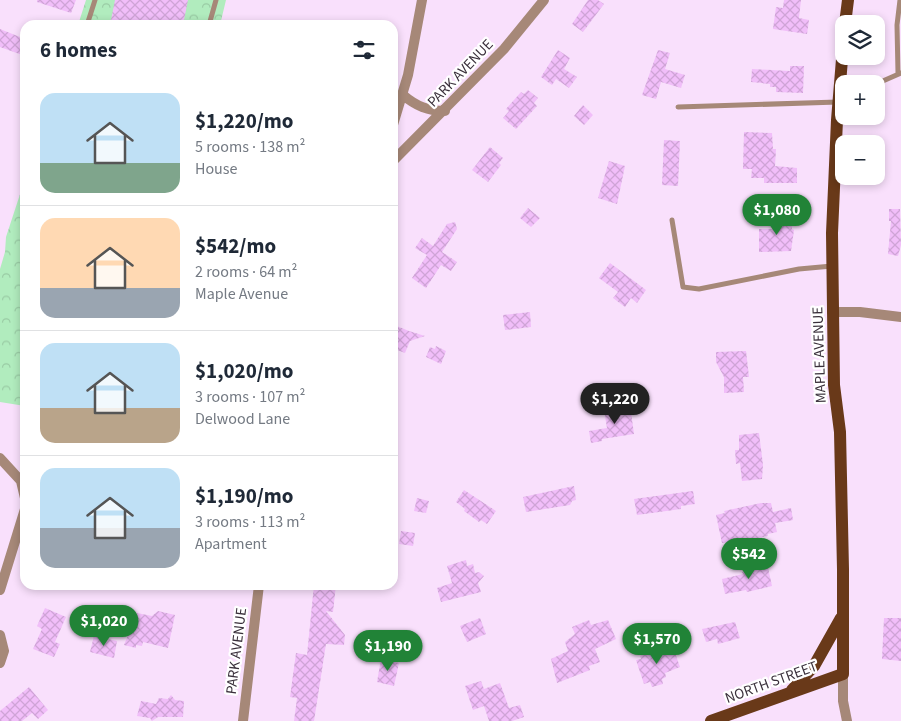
<!DOCTYPE html>
<html lang="en">
<head>
<meta charset="utf-8">
<style>
  :root { --surface:#fff; --page:#f2f2f3; --text:#1f2937; --muted:#747a83; --line:#e0e1e3; --accent:#218337 }
  body { margin:0; font-family:"Source Sans 3",sans-serif; background:var(--page); color:var(--text); height:100vh; display:flex; flex-direction:column; font-size:19px; white-space:nowrap }
  * { box-sizing:border-box; margin:0 }
  p { font-size:16px; color:var(--muted) }
  .icon { flex:none; width:28px; height:28px; fill:none; stroke:currentColor; stroke-width:2; stroke-linecap:round; stroke-linejoin:round }
  .map { position:relative; flex:1; overflow:hidden }
  .side { position:absolute; left:20px; top:20px; width:378px; height:570px; display:flex; flex-direction:column; background:var(--surface); border-radius:15px; box-shadow:0 2px 8px #0003 }
  .side>* { flex:none }
  .tools { position:absolute; left:835px; top:15px; display:grid; gap:10px }
  .tools a { display:grid; place-items:center; width:50px; height:50px; border-radius:10px; background:var(--surface); box-shadow:0 2px 8px #0003; font-size:25px }
  .price { position:absolute; translate:-50% -42px; padding:0 11px; border-radius:18px; background:var(--accent); color:#fff; font-size:16px; line-height:32px; filter:drop-shadow(0 1px 2px #0008) }
  .price::after { content:''; position:absolute; left:50%; top:30px; width:15px; height:11px; margin-left:-8px; background:inherit; clip-path:polygon(0 0,100% 0,50% 100%) }
  .price.current { background:#222; color:#fff }
  ul { padding:0; list-style:none }
  li { display:flex; align-items:center; gap:15px; height:125px; padding:0 20px }
  li+li { border-top:1px solid var(--line) }
  li span { display:grid; place-items:center; flex:none; width:140px; height:100px; border-radius:15px; color:#555 }
  li>.icon { margin-inline-start:auto }
  span .icon { width:60px; height:60px; fill:#fffc; stroke-width:1 }
  li b { font-size:21px }
  h2 { display:flex; justify-content:space-between; align-items:center; height:60px; padding:0 20px; font-size:21px }
  .map>svg:first-child { display:block }
  .park { fill:url(#park-crowns) }
  .building { fill:url(#building-cross-hatch) }
  .lines { fill:none; stroke-linecap:round; stroke-linejoin:round }
  .lane { stroke:#a68878; stroke-width:5 }
  .street { stroke:#a68878; stroke-width:10 }
  .primary { stroke:#693919; stroke-width:12 }
  .labels { text-anchor:middle; stroke-width:4.5; stroke-linejoin:round; paint-order:stroke }
  .street-label { font-size:15px; fill:#3a303b; stroke:#fff }
</style>
</head>
<body>
<div class="map">
<svg width="901" height="721" viewBox="0 0 901 721">
  <defs>
    <pattern id="park-crowns" width="20" height="18" patternUnits="userSpaceOnUse" patternTransform="scale(1.25)"><rect width="20" height="18" fill="#b1ecbe"/><path d="M2 6a3 3 0 1 1 6 0M12 15a3 3 0 1 1 6 0" fill="none" stroke="#99cba4"/></pattern>
    <pattern id="building-cross-hatch" width="8" height="8" patternUnits="userSpaceOnUse" patternTransform="scale(1.25)"><rect width="8" height="8" fill="#f1bef9"/><path d="M0 0l8 8M0 8l8-8" fill="none" stroke="#cfa4d6"/></pattern>
  </defs>
  <rect width="100%" height="100%" fill="#f9e0fc"/>
  <path class="park" d="M 86,0 L 226,0 L 220,25 L 78,25 Z
    M 25,179 L 25,406 L 0,402 L 0,269 L 5,252 L 6,237 Z"/>
  <path class="building" d="M 37,0 L 76,0 L 71,13 L 37,2 Z
    M 115,0 L 188,0 L 183,25 L 110,25 Z
    M 588,0 L 598,0 L 604,4 L 583,32 L 572,24 Z
    M 784,0 L 801,0 L 799,18 L 809,20 L 807,34 L 773,29 L 776,7 L 783,8 Z
    M 0,29 L 25,39 L 25,56 L 0,47 Z
    M 558,50 L 570,58 L 564,69 L 577,77 L 569,88 L 556,79 L 552,85 L 541,77 Z
    M 658,50 L 670,53 L 665,69 L 685,75 L 681,88 L 661,82 L 656,99 L 642,95 Z
    M 790,66 L 804,66 L 803,93 L 776,92 L 776,87 L 770,87 L 770,84 L 751,82 L 752,69 L 790,71 Z
    M 528,90 L 538,98 L 534,103 L 537,106 L 516,129 L 503,118 L 509,111 L 506,109 L 521,92 L 524,94 Z
    M 583,105 L 593,115 L 584,125 L 574,116 Z
    M 744,132 L 772,133 L 773,149 L 776,149 L 775,166 L 797,168 L 797,183 L 764,183 L 764,178 L 751,178 L 752,169 L 743,169 Z
    M 664,140 L 680,141 L 678,186 L 662,185 Z
    M 490,147 L 503,158 L 499,163 L 501,165 L 488,182 L 472,170 Z
    M 609,161 L 625,166 L 617,204 L 598,198 Z
    M 528,208 L 540,218 L 531,227 L 520,218 Z
    M 889,209 L 900,209 L 901,245 L 898,256 L 888,254 L 891,221 L 889,221 Z
    M 774,215 L 790,215 L 792,229 L 794,230 L 791,251 L 759,252 L 759,229 L 773,229 Z
    M 455,222 L 457,229 L 442,252 L 457,262 L 451,271 L 441,265 L 426,288 L 412,278 L 427,255 L 415,248 L 422,238 L 433,246 L 447,224 Z
    M 610,263 L 646,290 L 637,303 L 631,298 L 625,307 L 613,298 L 618,292 L 599,278 Z
    M 530,312 L 531,327 L 505,330 L 503,315 Z
    M 392,324 L 409,331 L 425,336 L 410,341 L 405,353 L 392,348 Z
    M 436,346 L 446,351 L 441,364 L 426,357 L 430,347 L 435,349 Z
    M 746,351 L 749,377 L 743,377 L 744,392 L 724,393 L 724,377 L 716,362 L 716,352 Z
    M 630,405 L 634,434 L 602,439 L 602,441 L 591,443 L 589,431 L 607,428 L 604,410 Z
    M 759,433 L 763,465 L 762,479 L 742,481 L 740,463 L 736,464 L 735,450 L 739,450 L 739,435 Z
    M 574,486 L 576,500 L 572,501 L 570,505 L 526,512 L 523,497 Z
    M 464,490 L 496,511 L 487,524 L 481,520 L 479,522 L 464,511 L 465,509 L 456,502 Z
    M 693,491 L 695,504 L 681,506 L 681,509 L 637,515 L 634,499 Z
    M 417,498 L 429,501 L 426,513 L 414,511 Z
    M 761,503 L 771,503 L 773,512 L 791,508 L 793,520 L 775,523 L 777,532 L 768,534 L 768,536 L 731,544 L 731,542 L 722,543 L 716,515 L 725,513 L 724,511 Z
    M 401,531 L 415,533 L 413,546 L 399,544 Z
    M 466,560 L 467,566 L 473,564 L 475,573 L 479,572 L 484,576 L 478,583 L 481,592 L 441,602 L 437,588 L 452,583 L 447,566 Z
    M 767,563 L 772,586 L 747,592 L 746,590 L 725,594 L 722,579 L 743,574 L 742,572 L 753,569 L 752,566 Z
    M 314,585 L 336,585 L 333,612 L 326,611 L 345,635 L 344,645 L 326,644 L 314,721 L 294,721 L 297,698 L 290,697 L 296,653 L 307,655 Z
    M 45,608 L 66,617 L 55,642 L 60,644 L 54,657 L 33,649 L 42,629 L 37,626 Z
    M 158,611 L 175,615 L 168,648 L 143,642 L 142,646 L 136,645 L 136,648 L 124,645 L 137,613 L 152,616 Z
    M 480,618 L 486,634 L 467,642 L 460,626 Z
    M 884,618 L 901,618 L 901,661 L 882,659 Z
    M 589,620 L 591,625 L 608,620 L 616,639 L 595,649 L 600,662 L 589,666 L 590,670 L 557,683 L 551,659 L 568,651 L 565,642 L 575,634 L 572,627 Z
    M 735,622 L 740,638 L 718,644 L 717,639 L 706,642 L 702,629 Z
    M 94,636 L 117,641 L 114,658 L 90,652 Z
    M 667,646 L 674,650 L 680,667 L 665,673 L 666,677 L 662,679 L 663,684 L 652,687 L 650,682 L 644,684 L 636,660 L 641,659 L 640,656 Z
    M 381,659 L 399,663 L 394,686 L 377,682 Z
    M 481,681 L 484,689 L 500,683 L 509,708 L 520,705 L 524,717 L 512,721 L 489,721 L 484,706 L 473,710 L 465,686 Z
    M 29,687 L 48,710 L 38,719 L 32,713 L 22,721 L 0,721 L 0,711 Z
    M 171,695 L 175,700 L 184,701 L 183,717 L 158,717 L 152,721 L 150,718 L 137,716 L 141,701 L 156,704 L 159,698 L 168,699 Z"/>
  <g class="lines">
    <path class="lane" d="M 87,25 L 95,0
      M 209,25 L 216,0
      M 898,73 L 897,25 L 900,0
      M 876,84 L 901,73
      M 678,107 L 838,102
      M 672,220 L 683,287 L 699,289 L 799,269 L 832,266"/>
    <path class="street" d="M 403,95 C 416,106 428,111 445,111
      M 392,128 L 408,75 L 422,0
      M 392,162 L 504,49 L 544,0
      M 832,312 L 860,312 L 901,317
      M 0,458 L 21,481 L 25,498
      M 0,590 L 25,509
      M 0,635 L 4,651 L 0,663
      M 843,674 L 843,701 L 847,721
      M 243,721 L 259,585"/>
    <path class="primary" d="M 845,24 L 848,0
      M 792,690 L 814,666 L 841,618
      M 711,721 L 843,674 L 843,569 L 840,432 L 834,385 L 832,233 L 837,120 L 844,35"/>
  </g>
  <g class="labels">
    <g class="street-label">
      <text transform="translate(460 73) rotate(-46)" y="5">PARK AVENUE</text>
      <text transform="translate(819 355) rotate(-92)" y="5">MAPLE AVENUE</text>
      <text transform="translate(236 651) rotate(-83)" y="5">PARK AVENUE</text>
      <text transform="translate(771 682) rotate(-20)" y="5">NORTH STREET</text>
    </g>
  </g>
</svg>
<div class="tools">
<a><svg class="icon" aria-label="layers" viewBox="0 0 24 24"><path d="M12 4l9 5-9 5-9-5zM3 14l9 5 9-5"/></svg></a>
<a>+</a>
<a>−</a>
</div>
<b class="price" style="left:777px;top:236px">$1,080</b>
<b class="price current" style="left:615px;top:425px">$1,220</b>
<b class="price" style="left:749px;top:580px">$542</b>
<b class="price" style="left:104px;top:647px">$1,020</b>
<b class="price" style="left:657px;top:665px">$1,570</b>
<b class="price" style="left:388px;top:672px">$1,190</b>
<section class="side">
<h2>6 homes<svg class="icon" aria-label="filters" viewBox="0 0 24 24"><path d="M4 7h16M4 17h16"/><circle cx="9" cy="7" r="2"/><circle cx="15" cy="17" r="2"/></svg></h2>
<ul>
<li><span style="background:linear-gradient(#bfe0f5 70%,#7fa58c 0)"><svg class="icon" aria-label="home" viewBox="0 0 24 24"><path d="M3 11l9-7 9 7M6 9v11h12V9"/></svg></span><div><b>$1,220/mo</b><p>5 rooms · 138 m²</p><p>House</p></div></li>
<li><span style="background:linear-gradient(#ffd9b3 70%,#9aa5b1 0)"><svg class="icon" aria-label="home" viewBox="0 0 24 24"><path d="M3 11l9-7 9 7M6 9v11h12V9"/></svg></span><div><b>$542/mo</b><p>2 rooms · 64 m²</p><p>Maple Avenue</p></div></li>
<li><span style="background:linear-gradient(#bfe0f5 65%,#b9a48a 0)"><svg class="icon" aria-label="home" viewBox="0 0 24 24"><path d="M3 11l9-7 9 7M6 9v11h12V9"/></svg></span><div><b>$1,020/mo</b><p>3 rooms · 107 m²</p><p>Delwood Lane</p></div></li>
<li><span style="background:linear-gradient(#bfe0f5 60%,#9aa5b1 0)"><svg class="icon" aria-label="home" viewBox="0 0 24 24"><path d="M3 11l9-7 9 7M6 9v11h12V9"/></svg></span><div><b>$1,190/mo</b><p>3 rooms · 113 m²</p><p>Apartment</p></div></li>
</ul>
</section>
</div>
</body>
</html>
